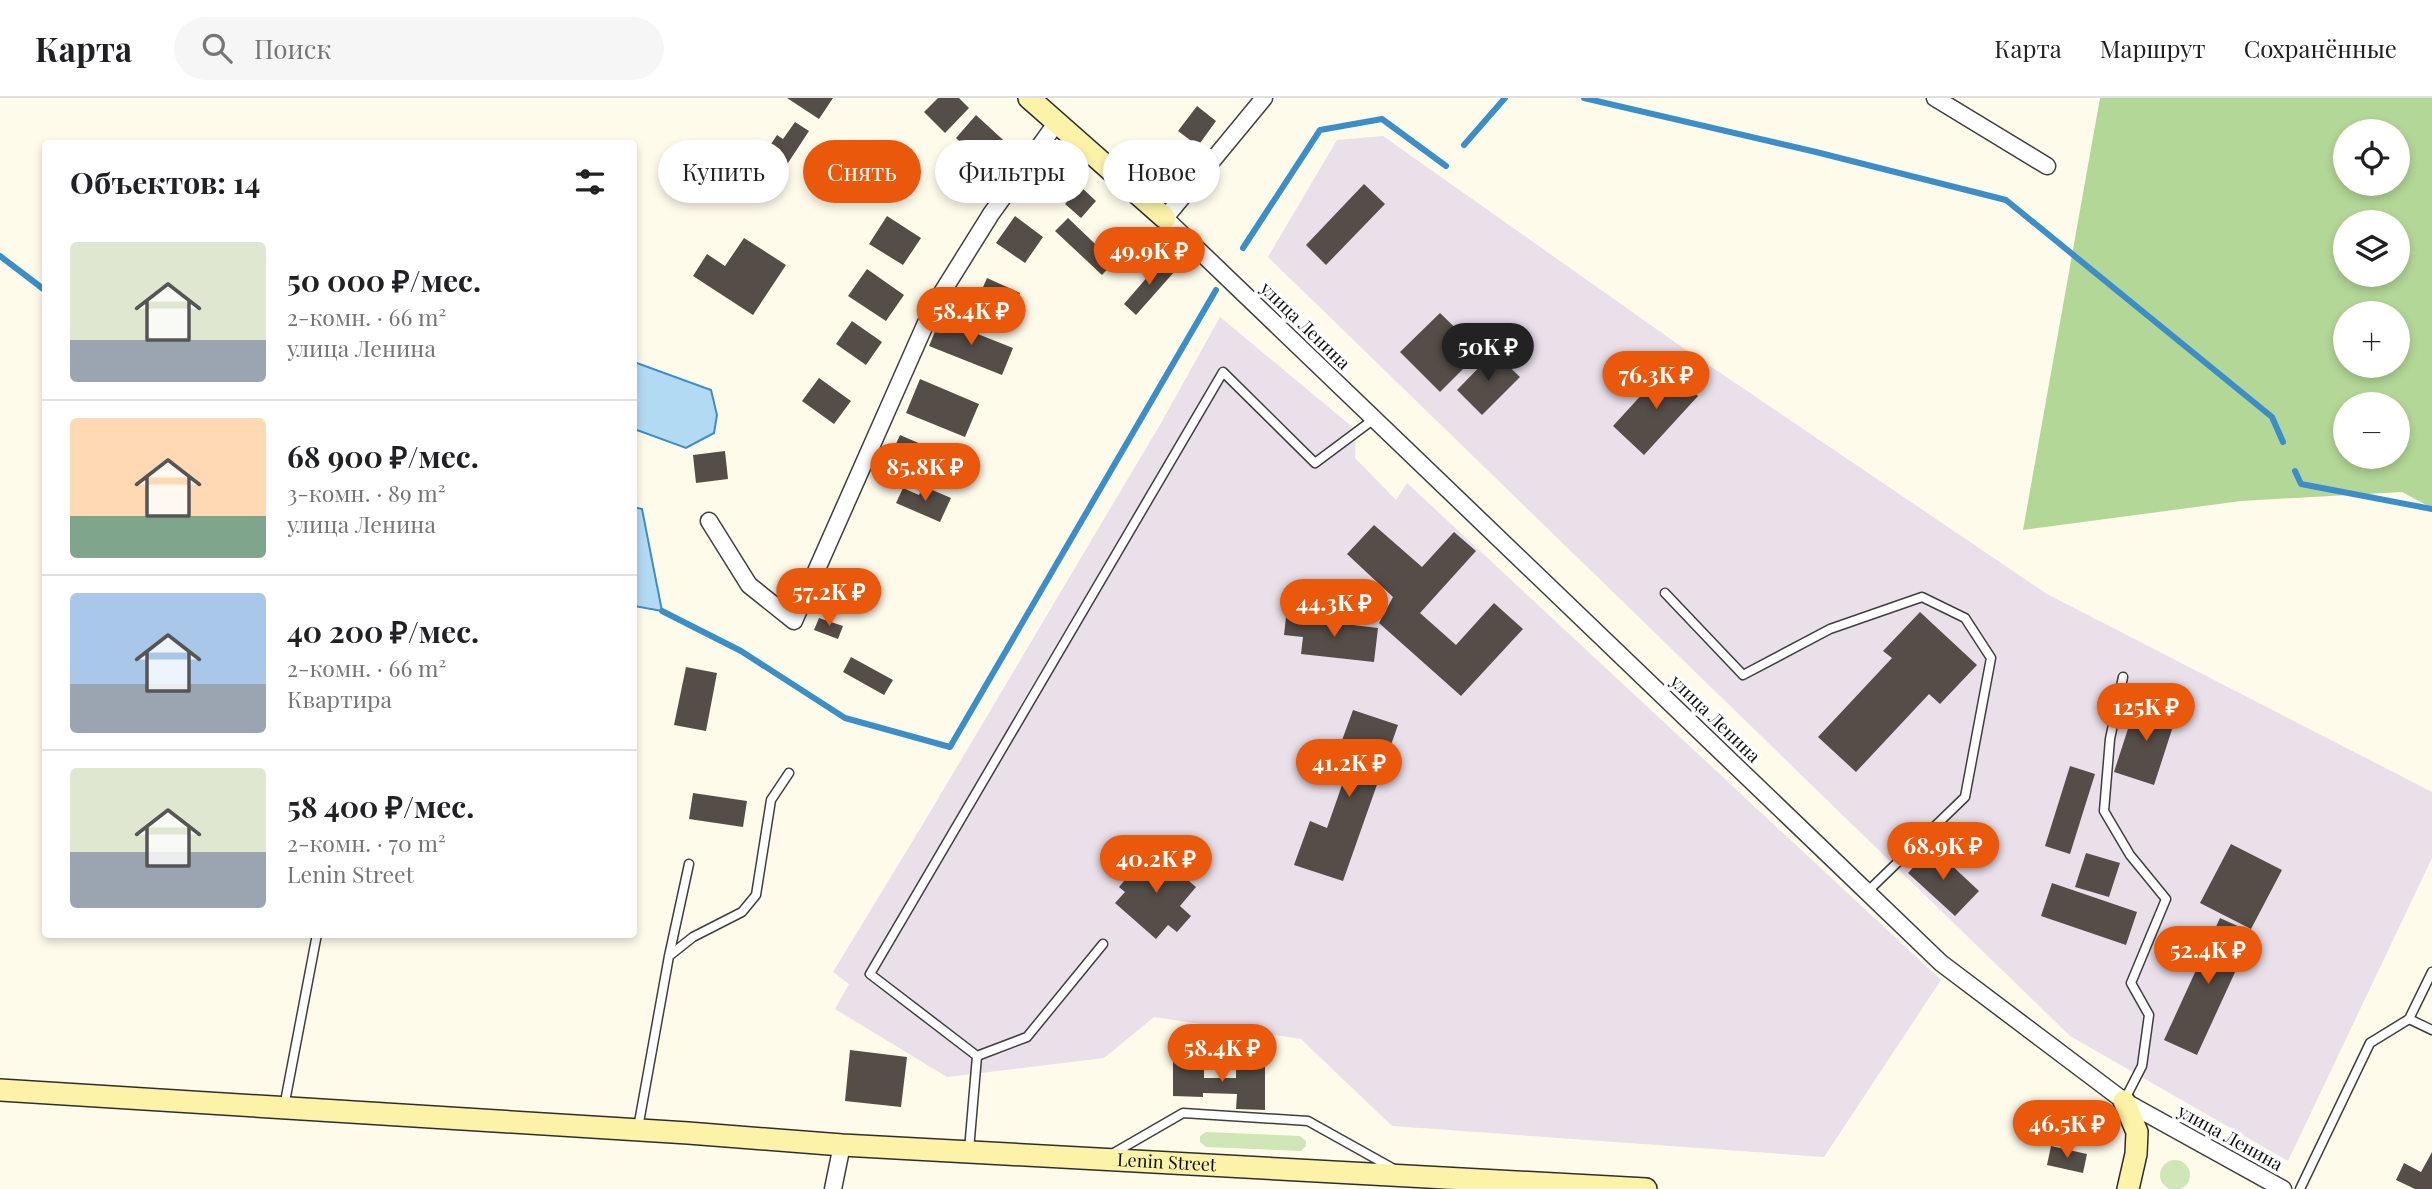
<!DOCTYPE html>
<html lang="ru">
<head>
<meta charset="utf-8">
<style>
  :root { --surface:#fff; --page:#f6f6f6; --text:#202124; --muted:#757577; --line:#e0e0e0; --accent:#ea580c }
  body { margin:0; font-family:"Playfair Display",serif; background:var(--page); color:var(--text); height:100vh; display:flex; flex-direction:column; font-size:26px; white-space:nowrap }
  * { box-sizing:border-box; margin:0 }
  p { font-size:23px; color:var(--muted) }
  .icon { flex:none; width:38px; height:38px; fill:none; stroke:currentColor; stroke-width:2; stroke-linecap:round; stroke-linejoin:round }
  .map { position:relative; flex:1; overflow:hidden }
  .details { position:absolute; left:42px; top:42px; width:595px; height:798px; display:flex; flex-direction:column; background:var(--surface); border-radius:7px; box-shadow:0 4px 10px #0003 }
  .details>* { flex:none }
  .guide { position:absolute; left:658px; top:42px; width:665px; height:63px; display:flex; gap:14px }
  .tools { position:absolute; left:2333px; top:21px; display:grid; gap:14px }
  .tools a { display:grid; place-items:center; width:77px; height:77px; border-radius:50%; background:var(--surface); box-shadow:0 4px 10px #0003; font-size:35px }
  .price { position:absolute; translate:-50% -60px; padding:0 16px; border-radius:24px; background:var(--accent); color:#fff; font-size:23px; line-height:46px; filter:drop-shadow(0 2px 4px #0008) }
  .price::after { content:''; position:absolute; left:50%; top:42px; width:21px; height:16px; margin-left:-10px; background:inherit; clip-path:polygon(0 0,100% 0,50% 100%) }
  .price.on { background:#222; color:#fff }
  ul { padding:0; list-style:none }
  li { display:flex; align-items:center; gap:21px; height:175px; padding:0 28px }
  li+li { border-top:2px solid var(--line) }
  li span { display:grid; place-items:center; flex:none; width:196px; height:140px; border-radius:7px; color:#555 }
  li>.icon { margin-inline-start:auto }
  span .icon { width:84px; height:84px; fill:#fffc; stroke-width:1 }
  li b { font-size:30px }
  h2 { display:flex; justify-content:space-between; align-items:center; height:84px; padding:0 28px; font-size:30px }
  .pill { padding:0 24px; border-radius:32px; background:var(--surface); box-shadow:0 4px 10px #0003; font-size:24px; line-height:63px }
  .pill.on { background:var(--accent); color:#fff }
  header { display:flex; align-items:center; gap:42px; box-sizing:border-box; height:98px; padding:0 35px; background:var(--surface); border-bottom:2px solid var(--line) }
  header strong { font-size:33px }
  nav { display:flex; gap:38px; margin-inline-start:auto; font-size:24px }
  .search { width:490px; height:63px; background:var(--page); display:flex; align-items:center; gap:18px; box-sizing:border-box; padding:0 24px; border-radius:38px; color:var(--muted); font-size:26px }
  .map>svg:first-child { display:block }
  .industrial { fill:#e9e0ea }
  .green { fill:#cfe7b6 }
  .forest { fill:#b3d796; fill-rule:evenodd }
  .water { fill:#b2daf3; stroke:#3b8ec8; stroke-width:2 }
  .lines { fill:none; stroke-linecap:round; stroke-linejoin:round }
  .stream { stroke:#3b8ec8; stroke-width:6 }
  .building { fill:#544d48 }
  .lane-casing { stroke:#3f3f3f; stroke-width:11 }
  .street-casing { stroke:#3f3f3f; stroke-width:19 }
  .secondary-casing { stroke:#2e2e2e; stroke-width:24 }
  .lane { stroke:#fff; stroke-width:8 }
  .street { stroke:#fff; stroke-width:16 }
  .secondary { stroke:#fcf3a8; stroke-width:21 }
  .labels { text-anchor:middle; stroke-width:7; stroke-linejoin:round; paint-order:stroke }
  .street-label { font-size:18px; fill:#0c0c0c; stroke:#fff }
</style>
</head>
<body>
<header>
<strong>Карта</strong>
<div class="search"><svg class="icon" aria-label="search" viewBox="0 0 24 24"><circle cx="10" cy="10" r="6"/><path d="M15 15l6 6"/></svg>Поиск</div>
<nav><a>Карта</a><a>Маршрут</a><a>Сохранённые</a></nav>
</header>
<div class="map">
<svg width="2432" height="1091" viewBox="0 0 2432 1091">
  <rect width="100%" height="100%" fill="#fefbeb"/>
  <path class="industrial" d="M 1383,38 L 1679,247 L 2047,496 L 2432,694 L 2432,760 L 2288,1063 L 2070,938 L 1268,159 L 1337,42 Z
    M 1220,219 L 1356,332 L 1355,360 L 1396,402 L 1407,385 L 1941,882 L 1824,1059 L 1392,1028 L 1301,941 L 1154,919 L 1104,960 L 947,979 L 835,911 L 849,886 L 833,874 L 923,726 L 1161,325 Z"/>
  <path class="green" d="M 1206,1034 L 1300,1038 L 1306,1043 L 1306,1048 L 1301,1053 L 1206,1049 L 1200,1044 L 1200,1038 Z
    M2160 1077a15 15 0 1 1 30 0a15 15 0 1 1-30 0Z"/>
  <path class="forest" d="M 2100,0 L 2432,0 L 2432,410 L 2402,394 L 2241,403 L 2023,432 ZM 2345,33 L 2398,33 L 2398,86 L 2345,86 ZM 2345,124 L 2398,124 L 2398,177 L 2345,177 ZM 2345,215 L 2398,215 L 2398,268 L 2345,268 ZM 2345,306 L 2398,306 L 2398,359 L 2345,359 Z"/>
  <path class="water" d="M 634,264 L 711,292 L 717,317 L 714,335 L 686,350 L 634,331 Z
    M 634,409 L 642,411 L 662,513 L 634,508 Z"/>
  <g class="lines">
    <path class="stream" d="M 1584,0 L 1816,54 L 2006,102 L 2272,319 L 2283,344
      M 1464,47 L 1505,0
      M 1243,150 L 1320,32 L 1382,21 L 1446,68
      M 0,158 L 46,193
      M 2295,373 L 2301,386 L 2432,411
      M 662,513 L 741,553 L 845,620 L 950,649 L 1216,192"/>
  </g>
  <path class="building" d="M 787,0 L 833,0 L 819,21 Z
    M 938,0 L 959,0 L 969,10 L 945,35 L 924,14 Z
    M 1197,8 L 1216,23 L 1198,48 L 1178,33 Z
    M 976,17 L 1013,51 L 992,73 L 956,40 Z
    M 795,24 L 809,33 L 765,100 L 744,87 L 777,37 L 783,41 Z
    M 1364,86 L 1385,106 L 1326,167 L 1306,147 Z
    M 1081,89 L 1096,103 L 1081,120 L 1065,106 Z
    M 887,118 L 921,140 L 903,167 L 869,146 Z
    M 1015,118 L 1043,139 L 1025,165 L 996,145 Z
    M 1068,120 L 1114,164 L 1102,177 L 1055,133 Z
    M 744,140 L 786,167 L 753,217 L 693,178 L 707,156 L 725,168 Z
    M 1162,162 L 1175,173 L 1136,217 L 1124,206 Z
    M 867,171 L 904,197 L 886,223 L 848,198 Z
    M 987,180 L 1020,195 L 1003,233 L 970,219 Z
    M 1440,215 L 1480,254 L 1440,294 L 1400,254 Z
    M 940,221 L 1013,250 L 1002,277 L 929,248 Z
    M 852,223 L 882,244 L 866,267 L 836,246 Z
    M 1494,254 L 1520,279 L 1482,317 L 1457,292 Z
    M 1667,269 L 1698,298 L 1644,357 L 1613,328 Z
    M 819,280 L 851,303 L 834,326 L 802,303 Z
    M 920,281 L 979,306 L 965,339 L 906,315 Z
    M 900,337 L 937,353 L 929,371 L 923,368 L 920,376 L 889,361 Z
    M 725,353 L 728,381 L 696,385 L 693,357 Z
    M 923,388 L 951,400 L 940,424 L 896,405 L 903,390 L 919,397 Z
    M 1374,427 L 1422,469 L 1454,434 L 1476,453 L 1420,515 L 1456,547 L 1494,505 L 1523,531 L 1461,598 L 1379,525 L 1393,499 L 1347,456 Z
    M 1920,514 L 1977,567 L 1940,606 L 1929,596 L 1856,674 L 1818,639 L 1892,560 L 1883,553 Z
    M 1286,519 L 1378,530 L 1374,564 L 1301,556 L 1303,539 L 1284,537 Z
    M 819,520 L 843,528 L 838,541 L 814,532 Z
    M 851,559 L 893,582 L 884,597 L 843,574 Z
    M 686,569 L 717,575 L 706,633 L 674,627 Z
    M 2137,603 L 2177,616 L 2154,687 L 2114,674 Z
    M 1353,612 L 1398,627 L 1343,783 L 1294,767 L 1310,723 L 1327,730 L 1355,650 L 1341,645 Z
    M 2070,668 L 2095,676 L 2070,756 L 2045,748 Z
    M 693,695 L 747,703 L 743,729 L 689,721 Z
    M 2231,746 L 2282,772 L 2251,831 L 2200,805 Z
    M 1932,749 L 1979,793 L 1955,818 L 1908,775 Z
    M 1151,751 L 1196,789 L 1180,808 L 1191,818 L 1177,834 L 1168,827 L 1156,841 L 1115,805 L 1125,794 L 1119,789 Z
    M 2086,755 L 2120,765 L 2109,799 L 2075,789 Z
    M 2052,785 L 2137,814 L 2126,847 L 2041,818 Z
    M 2220,820 L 2253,835 L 2197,957 L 2164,942 Z
    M 850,952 L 907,959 L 901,1009 L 845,1003 Z
    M 1173,963 L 1204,964 L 1204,980 L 1236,980 L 1236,967 L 1265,967 L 1265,1012 L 1236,1011 L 1237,996 L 1203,995 L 1203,999 L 1173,998 Z
    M 2051,1048 L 2087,1056 L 2083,1075 L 2047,1067 Z
    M 2432,1054 L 2432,1091 L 2415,1091 L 2396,1082 L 2404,1065 L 2421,1074 Z"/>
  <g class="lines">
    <g class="lane-casing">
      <path id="lane" d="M 1665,495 L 1743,577 L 1830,531 L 1922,499 L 1965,520 L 1991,560 L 1965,699 L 1867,794
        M 2123,579 L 2110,641 L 2104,713 L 2130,757 L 2166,801 L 2131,885 L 2149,917 L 2142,968 L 2125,1001
        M 669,858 L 693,839 L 742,814 L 756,797 L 771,702 L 789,675
        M 2432,874 L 2409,921 L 2432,932
        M 977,958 L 1027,939 L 1103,846
        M 284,1009 L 317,836
        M 638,1030 L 669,858 L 689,766
        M 969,1052 L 977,958 L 870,876 L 1223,274 L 1315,365 L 1374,321
        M 1112,1056 L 1183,1015 L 1308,1023 L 1394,1071
        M 2300,1091 L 2370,945 L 2409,921"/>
    </g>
    <g class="street-casing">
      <path id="street" d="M 1264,0 L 1165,120 L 1941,865 L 2124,1003 L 2283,1091
        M 1935,0 L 2047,68
        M 709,423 L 749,487 L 794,523 L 933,209 L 991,116 L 1057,24
        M 833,1091 L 842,1047"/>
    </g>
    <g class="secondary-casing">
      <g id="secondary">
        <path d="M 1029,0 L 1165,120"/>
        <path id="s1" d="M 0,992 L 688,1035 L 842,1047 L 1646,1091"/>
        <path d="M 2124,1003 L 2137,1034 L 2136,1056 L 2128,1091"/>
      </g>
    </g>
    <use href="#lane" class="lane"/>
    <use href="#street" class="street"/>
    <use href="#secondary" class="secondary"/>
  </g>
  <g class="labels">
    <g class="street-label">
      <text transform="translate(1305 228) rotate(44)" y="6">улица Ленина</text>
      <text transform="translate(1715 621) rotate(44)" y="6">улица Ленина</text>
      <text transform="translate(2230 1040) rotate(29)" y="6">улица Ленина</text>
      <text dy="6" stroke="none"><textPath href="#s1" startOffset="1169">Lenin Street</textPath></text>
    </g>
  </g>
</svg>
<div class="tools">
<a><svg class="icon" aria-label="locate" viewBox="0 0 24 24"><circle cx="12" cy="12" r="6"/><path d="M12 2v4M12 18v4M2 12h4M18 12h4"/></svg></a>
<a><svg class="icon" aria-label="layers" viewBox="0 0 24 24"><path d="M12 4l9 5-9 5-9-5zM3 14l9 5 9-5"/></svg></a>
<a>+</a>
<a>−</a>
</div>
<b class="price" style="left:1149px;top:189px">49.9K ₽</b>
<b class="price" style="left:971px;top:249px">58.4K ₽</b>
<b class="price on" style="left:1488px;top:285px">50K ₽</b>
<b class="price" style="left:1656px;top:313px">76.3K ₽</b>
<b class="price" style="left:925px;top:405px">85.8K ₽</b>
<b class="price" style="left:829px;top:530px">57.2K ₽</b>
<b class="price" style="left:1334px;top:541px">44.3K ₽</b>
<b class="price" style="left:2146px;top:645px">125K ₽</b>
<b class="price" style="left:1349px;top:701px">41.2K ₽</b>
<b class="price" style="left:1943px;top:784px">68.9K ₽</b>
<b class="price" style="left:1156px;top:797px">40.2K ₽</b>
<b class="price" style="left:2208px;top:888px">52.4K ₽</b>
<b class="price" style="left:1222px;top:986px">58.4K ₽</b>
<b class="price" style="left:2067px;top:1062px">46.5K ₽</b>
<div class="guide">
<a class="pill">Купить</a>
<a class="pill on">Снять</a>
<a class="pill">Фильтры</a>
<a class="pill">Новое</a>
</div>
<section class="details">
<h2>Объектов: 14<svg class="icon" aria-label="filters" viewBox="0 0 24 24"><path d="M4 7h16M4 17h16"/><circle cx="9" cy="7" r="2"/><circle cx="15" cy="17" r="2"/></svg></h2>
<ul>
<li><span style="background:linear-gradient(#dfe7d0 70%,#9aa5b1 0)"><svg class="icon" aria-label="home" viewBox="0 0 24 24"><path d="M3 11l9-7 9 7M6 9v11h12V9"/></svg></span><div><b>50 000 ₽/мес.</b><p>2-комн. · 66 m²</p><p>улица Ленина</p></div></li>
<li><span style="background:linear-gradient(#ffd9b3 70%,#7fa58c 0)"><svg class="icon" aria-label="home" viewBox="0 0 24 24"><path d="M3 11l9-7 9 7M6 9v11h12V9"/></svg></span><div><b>68 900 ₽/мес.</b><p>3-комн. · 89 m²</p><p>улица Ленина</p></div></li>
<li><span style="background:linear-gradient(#a9c7e8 65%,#9aa5b1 0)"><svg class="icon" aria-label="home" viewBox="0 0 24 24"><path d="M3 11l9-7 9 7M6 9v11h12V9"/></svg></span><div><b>40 200 ₽/мес.</b><p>2-комн. · 66 m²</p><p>Квартира</p></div></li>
<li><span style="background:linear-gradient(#dfe7d0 60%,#9aa5b1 0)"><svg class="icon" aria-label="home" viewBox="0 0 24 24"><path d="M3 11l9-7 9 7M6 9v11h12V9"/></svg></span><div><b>58 400 ₽/мес.</b><p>2-комн. · 70 m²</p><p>Lenin Street</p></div></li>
</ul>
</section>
</div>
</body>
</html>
